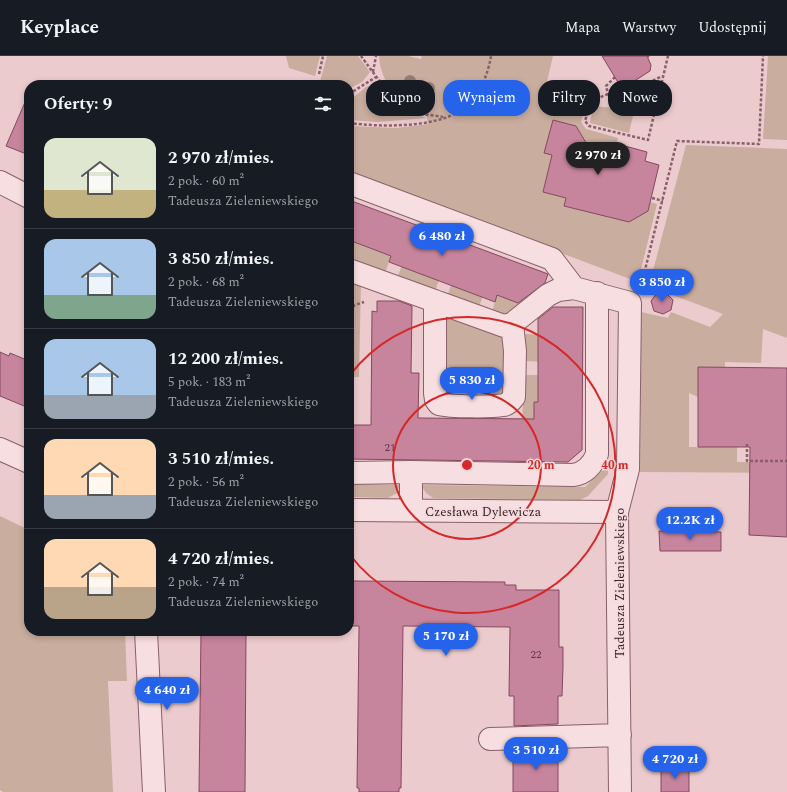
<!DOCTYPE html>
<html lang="pl">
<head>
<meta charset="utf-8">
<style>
  :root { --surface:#171b24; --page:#242831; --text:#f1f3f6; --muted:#9ea1a6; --line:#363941; --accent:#2563eb }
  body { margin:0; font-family:Spectral,serif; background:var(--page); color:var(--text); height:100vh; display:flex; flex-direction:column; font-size:15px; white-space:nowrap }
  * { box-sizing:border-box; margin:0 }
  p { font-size:13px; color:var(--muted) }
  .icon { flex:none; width:22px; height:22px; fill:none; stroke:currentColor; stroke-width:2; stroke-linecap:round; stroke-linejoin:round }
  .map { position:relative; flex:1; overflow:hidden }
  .panel { position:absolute; left:24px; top:24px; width:330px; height:556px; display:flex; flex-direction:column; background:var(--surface); border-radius:16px; box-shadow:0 2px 6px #0003 }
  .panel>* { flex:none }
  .hud { position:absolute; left:366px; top:24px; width:361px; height:36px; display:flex; gap:8px }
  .price { position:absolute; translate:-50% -34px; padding:0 9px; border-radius:14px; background:var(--accent); color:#fff; font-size:13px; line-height:26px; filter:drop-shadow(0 1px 2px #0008) }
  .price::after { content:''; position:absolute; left:50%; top:24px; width:12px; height:9px; margin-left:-6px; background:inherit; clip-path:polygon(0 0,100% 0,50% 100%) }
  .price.selected { background:#222; color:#fff }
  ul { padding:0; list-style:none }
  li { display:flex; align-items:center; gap:12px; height:100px; padding:0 20px }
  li+li { border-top:1px solid var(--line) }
  li span { display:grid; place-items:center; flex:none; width:112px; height:80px; border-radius:12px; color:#555 }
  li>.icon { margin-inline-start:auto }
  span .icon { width:48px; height:48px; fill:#fffc; stroke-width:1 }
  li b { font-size:17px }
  h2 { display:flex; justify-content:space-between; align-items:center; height:48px; padding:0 20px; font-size:17px }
  .tag { padding:0 14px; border-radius:16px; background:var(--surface); box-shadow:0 2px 6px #0003; font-size:14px; line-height:36px }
  .tag.selected { background:var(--accent); color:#fff }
  header { display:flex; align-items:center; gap:24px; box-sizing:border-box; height:56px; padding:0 20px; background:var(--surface); border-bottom:1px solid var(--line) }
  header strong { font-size:19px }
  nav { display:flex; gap:22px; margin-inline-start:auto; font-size:14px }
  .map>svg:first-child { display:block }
  .green { fill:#c9ad9f }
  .building { fill:#c7849d; stroke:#854860 }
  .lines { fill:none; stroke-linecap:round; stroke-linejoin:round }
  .minor-casing { stroke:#88606a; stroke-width:24 }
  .path { stroke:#88606a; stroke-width:2.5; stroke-dasharray:3 2; stroke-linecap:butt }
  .minor { stroke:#f7dee0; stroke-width:22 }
  .tree { fill:#987d74 }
  .ring { fill:none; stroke:#d62828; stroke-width:2 }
  .labels { text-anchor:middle; stroke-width:3; stroke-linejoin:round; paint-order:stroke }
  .number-label { font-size:11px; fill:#5c3a46 }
  .street-label { font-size:13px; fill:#392229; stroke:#f4dadc }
  .centre { fill:#d62828; stroke:#f4dadc; stroke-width:2 }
  .ring-label { font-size:12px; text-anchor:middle; font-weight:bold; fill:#d62828; stroke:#f4dadc; stroke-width:3; stroke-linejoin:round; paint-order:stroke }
</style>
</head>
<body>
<header>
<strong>Keyplace</strong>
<nav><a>Mapa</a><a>Warstwy</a><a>Udostępnij</a></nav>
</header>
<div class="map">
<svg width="787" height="736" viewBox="0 0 787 736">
  <rect width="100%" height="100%" fill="#eccbce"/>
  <path class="green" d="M 286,0 L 320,0 L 315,20 L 289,12 Z
    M 327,0 L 358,0 L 370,16 L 362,26 L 349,33 L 349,29 L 319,29 Z
    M 379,0 L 408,0 L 421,3 L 422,0 L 553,0 L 544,38 L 586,48 L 581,66 L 586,73 L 618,82 L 614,97 L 581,88 L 583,81 L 576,70 L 553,64 L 545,97 L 552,99 L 543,136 L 566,142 L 564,150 L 586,155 L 609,153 L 607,161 L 629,166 L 650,146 L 657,148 L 638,226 L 349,117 L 349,70 L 396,72 L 428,68 L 427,62 L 377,66 L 349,64 L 349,45 L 366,31 L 377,29 L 399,50 L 409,57 L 427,62 L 426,56 C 400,51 380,26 379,0 Z
    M 768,0 L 787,0 L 787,84 L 763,83 Z
    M 636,47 L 629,77 L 590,67 L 593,50 L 615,52 Z
    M 686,89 L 787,93 L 787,282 L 763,273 L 761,307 L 725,306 L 725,311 L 698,341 L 689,337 L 689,391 L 737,391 L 737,406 L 787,407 L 787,417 L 640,416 L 641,256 L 668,262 L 671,256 L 710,271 L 723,258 L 649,230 Z
    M 353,185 L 391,200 L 385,217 L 349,204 L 349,194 Z
    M 404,204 L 441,219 L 435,235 L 397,222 Z
    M 349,222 L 361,226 L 359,321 L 349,321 Z
    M 453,223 L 485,235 L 478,253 L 447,241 Z
    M 526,237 L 527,245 L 503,263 L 491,259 L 497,239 L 511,244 Z
    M 444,260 L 505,280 L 505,338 L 445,338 Z
    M 525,278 L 546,279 L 546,306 L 525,305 L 523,290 Z
    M 604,295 L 609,307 L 608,418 L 588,440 L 580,444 L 433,442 L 426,437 L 421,429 L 585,431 L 604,413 Z
    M 525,319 L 546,319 L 546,346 L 534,346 L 534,371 L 499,363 L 522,362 Z
    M 349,428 L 400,429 L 397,437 L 388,442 L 349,441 Z
    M 0,460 L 29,474 L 29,575 L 125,575 L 127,625 L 108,625 L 113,736 L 3,736 L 0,734 Z"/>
  <path class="building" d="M 602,0 L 647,0 L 651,9 L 650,15 L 622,33 Z
    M 29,37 L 29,99 L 6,90 Z
    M 553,64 L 576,70 L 588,90 L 622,99 L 625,90 L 647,96 L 645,105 L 659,109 L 648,155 L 629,166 L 564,150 L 566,142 L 543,136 L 552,99 L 544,97 Z
    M 349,144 L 548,218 L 545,227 L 518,247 L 497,239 L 495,246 L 389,206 L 391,200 L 349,184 Z
    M 657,237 L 666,237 L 673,244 L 671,254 L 663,258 L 654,255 L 651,245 Z
    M 377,245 L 399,245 L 412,250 L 411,317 L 419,317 L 418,362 L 534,363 L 534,346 L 538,346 L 538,263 L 553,251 L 583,251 L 582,394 L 568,406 L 349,403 L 349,369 L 371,369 L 372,255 L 377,256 Z
    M 0,296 L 9,300 L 10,297 L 29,305 L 29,352 L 0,340 Z
    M 698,311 L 787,312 L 787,481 L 749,479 L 750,391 L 698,391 Z
    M 659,475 L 721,476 L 721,495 L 660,495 Z
    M 349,525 L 505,526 L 505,529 L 516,529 L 516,534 L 559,534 L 559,591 L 563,591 L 563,611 L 562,640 L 558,640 L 558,668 L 514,670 L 514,640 L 509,640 L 510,571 L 403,570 L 401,732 L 399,732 L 399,736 L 359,736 L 359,732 L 357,732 L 359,570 L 349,570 Z
    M 201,575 L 246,575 L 245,736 L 199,736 Z
    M 558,693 L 558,736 L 513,736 L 513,695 Z
    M 661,712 L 689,712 L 689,736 L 661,736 Z"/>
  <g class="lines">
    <g class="minor-casing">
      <path id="minor" d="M 0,126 L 29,141
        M 349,127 L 552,203 L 574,232
        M 349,214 L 504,270 L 512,268 L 548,239 L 558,234 L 574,232 L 630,247 L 628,413 L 617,456 L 620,736
        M 435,245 L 435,337 L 436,344 L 439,348 C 451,351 491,351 504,349 C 508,348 511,345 514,341 L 515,295 L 512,268
        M 0,393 L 29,406
        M 411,416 L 573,419 C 584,418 593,409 597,398 L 597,237
        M 349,417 L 411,416 L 411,454
        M 349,454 L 617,456
        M 146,575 L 154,736
        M 490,683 L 620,679"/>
    </g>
    <path class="path" d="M 361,0 C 372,15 397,51 415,57 C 423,59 434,59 443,61
      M 647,1 L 649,0
      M 373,16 L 376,0
      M 319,18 L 323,0
      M 615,21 L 606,30 L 608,38 L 610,40 L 627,38 L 662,20
      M 349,38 L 376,21
      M 608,38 L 591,45 L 585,65 L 589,70 L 648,84 L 668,0
      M 349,67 C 380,71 433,72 460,55 C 478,44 488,19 491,0
      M 652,142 L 663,145
      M 642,226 L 677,85 L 759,88 L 763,0
      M 349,254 L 355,249 L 364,246
      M 747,388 L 747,405 L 787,405"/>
    <use href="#minor" class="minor"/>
  </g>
  <g class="tree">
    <circle cx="410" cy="25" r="6"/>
    <circle cx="429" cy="32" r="6"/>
  </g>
  <g class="ring">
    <circle cx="467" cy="409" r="74"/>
    <path d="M350 319A148 148 0 1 1 350 499"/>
  </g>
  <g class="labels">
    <g class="number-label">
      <text x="390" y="395">21</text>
      <text x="536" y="602">22</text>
    </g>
    <g class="street-label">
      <text x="483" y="460">Czesława Dylewicza</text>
      <text transform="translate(619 527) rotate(-90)" y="5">Tadeusza Zieleniewskiego</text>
    </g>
  </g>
  <circle cx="467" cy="409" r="6" class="centre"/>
  <g class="ring-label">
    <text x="541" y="413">20 m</text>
    <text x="615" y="413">40 m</text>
  </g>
</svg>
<b class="price selected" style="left:598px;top:120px">2 970 zł</b>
<b class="price" style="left:442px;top:201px">6 480 zł</b>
<b class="price" style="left:662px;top:247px">3 850 zł</b>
<b class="price" style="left:472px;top:345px">5 830 zł</b>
<b class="price" style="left:690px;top:485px">12.2K zł</b>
<b class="price" style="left:446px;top:601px">5 170 zł</b>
<b class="price" style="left:167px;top:655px">4 640 zł</b>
<b class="price" style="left:536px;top:715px">3 510 zł</b>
<b class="price" style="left:675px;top:724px">4 720 zł</b>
<div class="hud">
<a class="tag">Kupno</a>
<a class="tag selected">Wynajem</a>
<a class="tag">Filtry</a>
<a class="tag">Nowe</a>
</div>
<section class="panel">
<h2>Oferty: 9<svg class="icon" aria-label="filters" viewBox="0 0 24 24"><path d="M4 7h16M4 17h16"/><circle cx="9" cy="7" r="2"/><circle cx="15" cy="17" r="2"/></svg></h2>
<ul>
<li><span style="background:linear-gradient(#dfe7d0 65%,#c2b280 0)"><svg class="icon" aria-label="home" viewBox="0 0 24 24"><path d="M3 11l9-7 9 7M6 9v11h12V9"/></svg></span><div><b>2 970 zł/mies.</b><p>2 pok. · 60 m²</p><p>Tadeusza Zieleniewskiego</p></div></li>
<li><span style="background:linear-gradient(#a9c7e8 70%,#7fa58c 0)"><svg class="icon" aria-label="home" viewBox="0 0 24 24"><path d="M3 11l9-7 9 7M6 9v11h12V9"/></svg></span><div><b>3 850 zł/mies.</b><p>2 pok. · 68 m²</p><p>Tadeusza Zieleniewskiego</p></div></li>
<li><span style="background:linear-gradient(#a9c7e8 70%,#9aa5b1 0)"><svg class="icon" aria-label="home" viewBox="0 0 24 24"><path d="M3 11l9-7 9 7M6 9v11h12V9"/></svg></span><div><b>12 200 zł/mies.</b><p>5 pok. · 183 m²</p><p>Tadeusza Zieleniewskiego</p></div></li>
<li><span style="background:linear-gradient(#ffd9b3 70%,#9aa5b1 0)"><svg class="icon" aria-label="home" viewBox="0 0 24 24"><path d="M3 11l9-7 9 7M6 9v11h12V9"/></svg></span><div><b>3 510 zł/mies.</b><p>2 pok. · 56 m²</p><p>Tadeusza Zieleniewskiego</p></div></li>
<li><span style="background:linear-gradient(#ffd9b3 60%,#b9a48a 0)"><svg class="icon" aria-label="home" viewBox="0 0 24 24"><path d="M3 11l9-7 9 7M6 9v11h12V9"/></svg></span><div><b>4 720 zł/mies.</b><p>2 pok. · 74 m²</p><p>Tadeusza Zieleniewskiego</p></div></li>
</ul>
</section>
</div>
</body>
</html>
